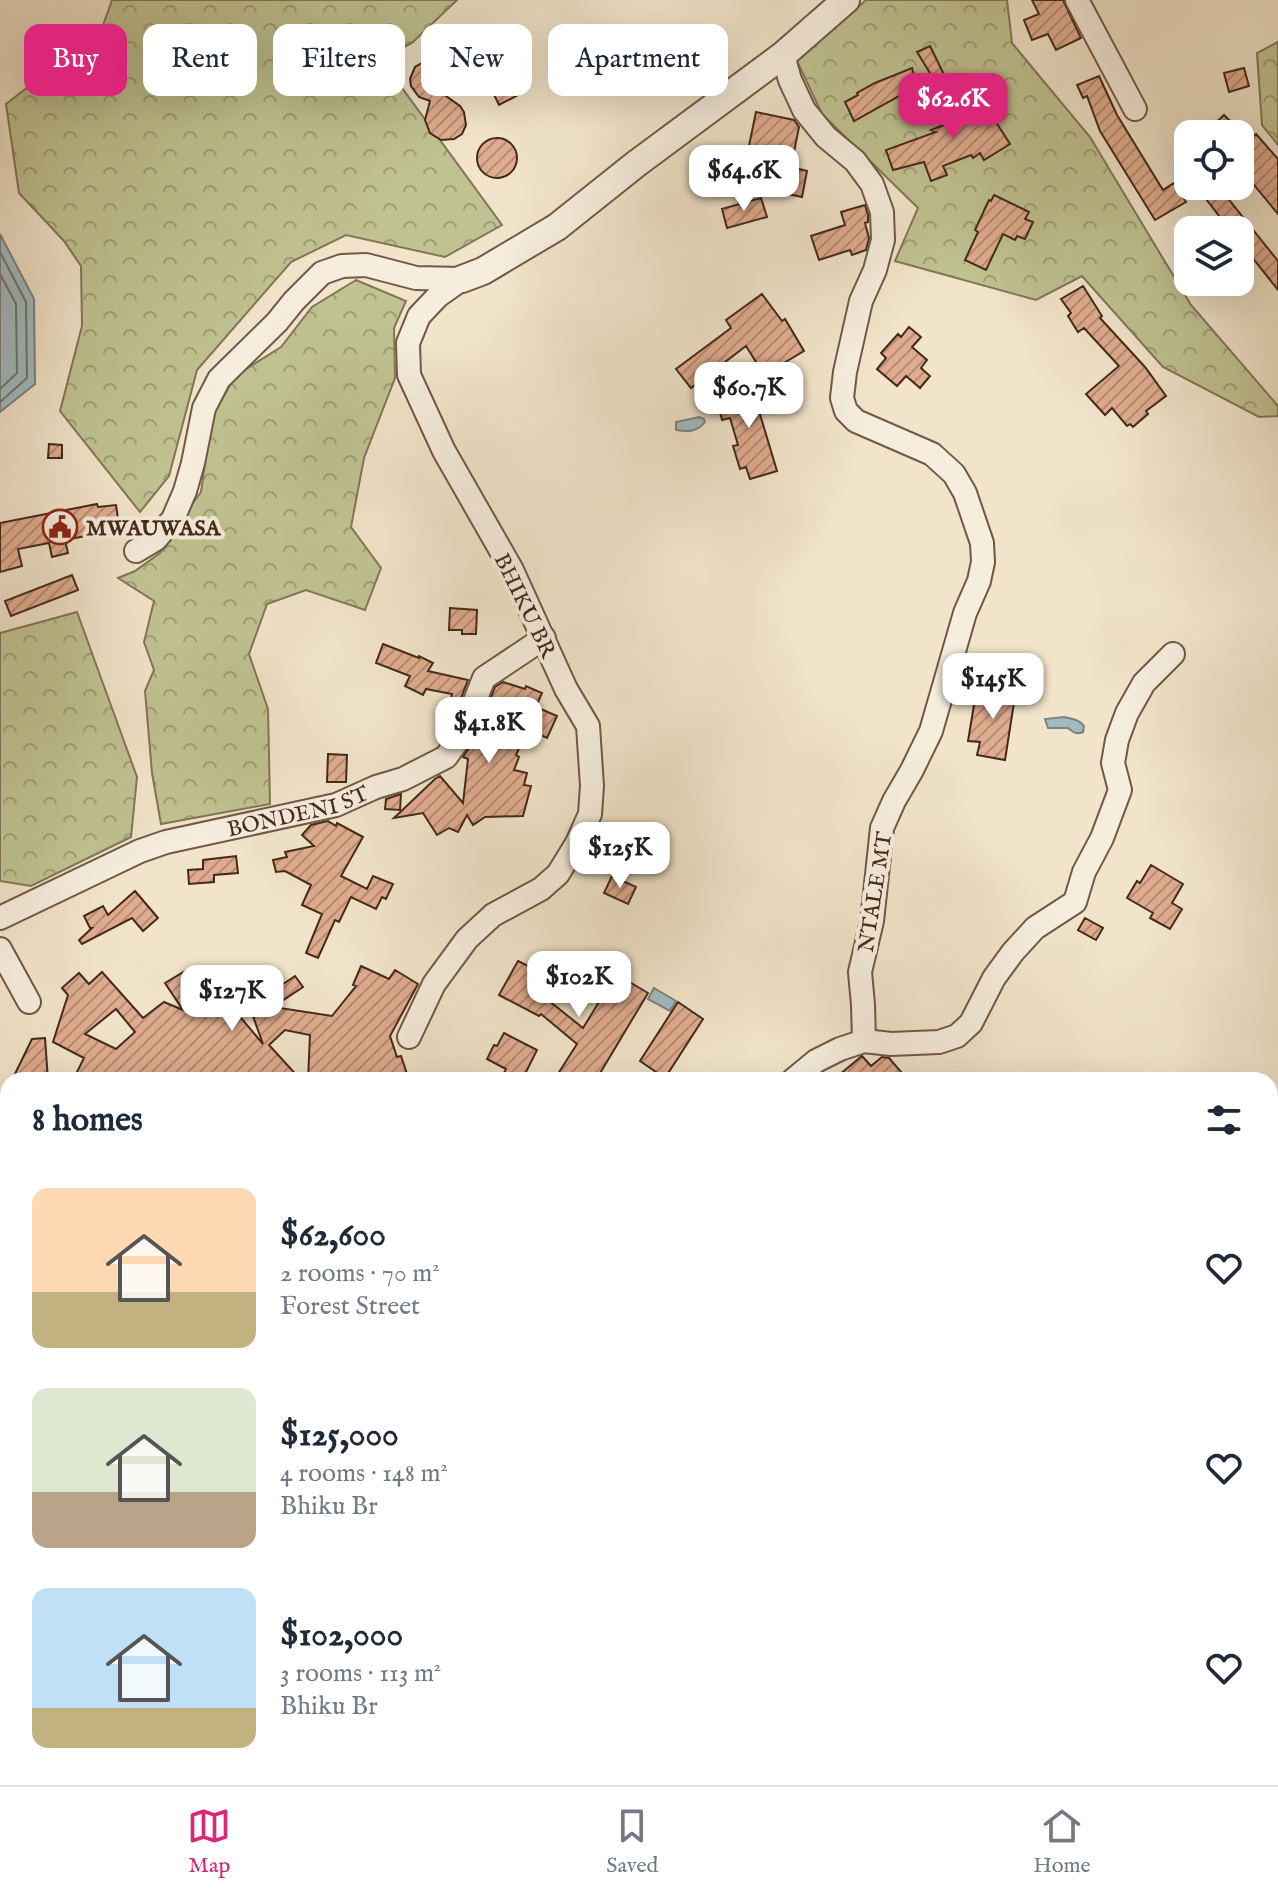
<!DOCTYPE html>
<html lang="en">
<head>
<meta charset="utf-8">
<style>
  :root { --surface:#fff; --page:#f2f2f3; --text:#1f2937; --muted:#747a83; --line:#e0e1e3; --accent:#db2777 }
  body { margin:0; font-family:"IM FELL English",serif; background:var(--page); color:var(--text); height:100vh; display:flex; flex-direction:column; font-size:30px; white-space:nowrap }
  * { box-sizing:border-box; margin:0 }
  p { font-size:26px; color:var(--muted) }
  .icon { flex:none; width:44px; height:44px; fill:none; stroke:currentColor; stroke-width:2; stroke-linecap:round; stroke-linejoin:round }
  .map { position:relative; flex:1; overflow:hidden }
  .drawer { position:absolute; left:0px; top:1072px; width:1278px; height:714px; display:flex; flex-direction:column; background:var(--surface); border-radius:24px 24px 0 0; box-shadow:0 8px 32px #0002 }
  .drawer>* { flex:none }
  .guide { position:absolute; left:24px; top:24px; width:800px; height:72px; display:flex; gap:16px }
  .buttons { position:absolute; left:1174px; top:120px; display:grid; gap:16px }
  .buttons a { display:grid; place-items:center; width:80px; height:80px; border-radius:16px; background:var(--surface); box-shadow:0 8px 32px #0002; font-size:40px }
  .price { position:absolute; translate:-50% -68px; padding:0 18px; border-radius:16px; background:#fff; color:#222; font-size:26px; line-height:52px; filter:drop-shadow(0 2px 4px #0008) }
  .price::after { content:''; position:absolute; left:50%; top:48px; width:24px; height:18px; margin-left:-12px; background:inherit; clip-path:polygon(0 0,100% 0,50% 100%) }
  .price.active { background:var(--accent); color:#fff }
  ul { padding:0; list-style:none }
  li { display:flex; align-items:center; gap:24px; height:200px; padding:0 32px }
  li span { display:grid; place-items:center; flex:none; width:224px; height:160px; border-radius:16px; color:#555 }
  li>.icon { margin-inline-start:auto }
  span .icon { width:96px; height:96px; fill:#fffc; stroke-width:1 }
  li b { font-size:34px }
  h2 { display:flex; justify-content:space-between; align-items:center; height:96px; padding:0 32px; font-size:34px }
  .pill { padding:0 28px; border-radius:16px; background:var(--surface); box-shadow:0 8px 32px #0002; font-size:28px; line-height:72px }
  .pill.active { background:var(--accent); color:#fff }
  .menu { display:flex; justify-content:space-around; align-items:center; height:112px; border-top:2px solid var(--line); background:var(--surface); font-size:22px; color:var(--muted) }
  .menu a { display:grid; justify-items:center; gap:4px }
  .menu .active { color:var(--accent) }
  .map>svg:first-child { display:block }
  .forest { fill:url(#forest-crowns); stroke:#827656; stroke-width:2 }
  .water { fill:#a1bbc2; stroke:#7c817f; stroke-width:2 }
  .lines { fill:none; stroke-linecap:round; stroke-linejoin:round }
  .shore { stroke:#72726e; stroke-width:2 }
  .building { fill:url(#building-hatch); stroke:#44291a; stroke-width:2; fill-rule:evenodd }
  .minor-casing { stroke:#6f5846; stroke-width:26 }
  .tertiary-casing { stroke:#6f5846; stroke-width:30 }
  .minor { stroke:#f6eddd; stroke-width:22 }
  .tertiary { stroke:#f6eddd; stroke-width:26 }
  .labels { text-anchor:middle; stroke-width:8; stroke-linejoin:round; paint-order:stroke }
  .poi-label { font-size:22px; font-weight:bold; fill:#44291a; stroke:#f6eddd; text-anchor:start }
  .street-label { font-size:22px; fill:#44291a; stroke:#f6eddd }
</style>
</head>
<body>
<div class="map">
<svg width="1278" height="1785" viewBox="0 0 1278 1785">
  <defs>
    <pattern id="forest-crowns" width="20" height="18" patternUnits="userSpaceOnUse" patternTransform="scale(2)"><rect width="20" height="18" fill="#c0c292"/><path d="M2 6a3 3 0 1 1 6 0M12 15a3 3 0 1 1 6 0" fill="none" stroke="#9e9e76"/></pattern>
    <pattern id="building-hatch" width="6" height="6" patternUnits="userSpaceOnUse" patternTransform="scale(2)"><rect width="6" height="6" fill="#e0ac8f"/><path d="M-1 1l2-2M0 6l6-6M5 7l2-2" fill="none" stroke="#b78c74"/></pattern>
  </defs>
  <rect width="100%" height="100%" fill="#f1e4ca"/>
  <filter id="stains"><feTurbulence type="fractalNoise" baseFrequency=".0025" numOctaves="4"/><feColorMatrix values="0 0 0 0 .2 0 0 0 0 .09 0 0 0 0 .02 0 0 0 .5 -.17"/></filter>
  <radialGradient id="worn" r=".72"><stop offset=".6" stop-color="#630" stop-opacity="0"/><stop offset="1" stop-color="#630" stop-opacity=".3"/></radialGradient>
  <path class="forest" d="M 112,0 L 457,0 L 412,43 L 381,59 L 502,225 L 445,257 L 346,235 L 291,262 L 197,370 L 169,476 L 140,512 L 60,411 L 82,326 L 81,266 L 64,241 L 19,193 L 6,104 L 101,31 Z
    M 866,0 L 1007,0 L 1012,43 L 1090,137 L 1191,305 L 1278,406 L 1278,416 L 1259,417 L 1163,367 L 1082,276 L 1036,300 L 895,261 L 918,208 L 822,114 L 797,61 Z
    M 1278,42 L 1278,145 L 1262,125 L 1257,53 Z
    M 356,280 L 406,301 L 394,328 L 395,378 L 364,458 L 351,527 L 381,568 L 365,610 L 306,590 L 267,604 L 249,654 L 268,709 L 270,804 L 161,824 L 152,773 L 145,691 L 154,670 L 144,642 L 154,601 L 118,578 L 135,571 L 160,553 L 180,520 L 201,492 L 211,419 L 235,376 L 281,347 L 312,307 Z
    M 77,612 L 137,777 L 131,837 L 31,886 L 0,881 L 0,633 Z
    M 0,1362 L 8,1371 L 8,1567 L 0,1563 Z
    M 1270,1537 L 1278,1539 L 1278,1674 L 1275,1671 L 1277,1632 L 1270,1629 Z
    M 359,1778 L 537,1778 L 539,1785 L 361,1785 Z"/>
  <path class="water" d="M 0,234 L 34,299 L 35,384 L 0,412 Z
    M 699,417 L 704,419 L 705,422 C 697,432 688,432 676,430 L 676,422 Z
    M 1064,717 C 1072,719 1079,719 1084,726 L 1083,732 C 1076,735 1073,732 1068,728 L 1048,728 L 1045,719 Z
    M 654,988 L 676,1001 L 670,1011 L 648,999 Z
    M 0,1601 L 8,1607 L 8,1778 L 221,1778 L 228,1785 L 0,1785 Z"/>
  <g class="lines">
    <path class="shore" d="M 0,252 L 26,302 L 27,378 L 0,402
      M 0,274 L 16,304 L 17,373 L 0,389"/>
  </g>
  <path class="building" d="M 1032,0 L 1063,0 L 1081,38 L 1056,50 L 1048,34 L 1032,40 L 1024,20 L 1039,14 Z
    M 930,46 L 951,89 L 943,94 L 917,52 Z
    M 427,60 L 433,60 L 445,66 L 451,77 L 446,96 L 460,106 L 464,112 L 466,125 L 462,134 L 454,139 L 441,140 L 430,133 L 425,120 L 430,101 L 419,97 L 411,86 L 410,79 L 415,67 Z
    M 507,66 L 520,94 L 499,105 L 485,76 Z
    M 912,68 L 917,86 L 854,121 L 845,102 L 858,95 L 857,93 L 875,83 Z
    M 1244,68 L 1249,86 L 1229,92 L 1224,73 Z
    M 1099,76 L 1117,115 L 1163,190 L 1174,183 L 1186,202 L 1155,220 L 1100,131 L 1087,96 L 1083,98 L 1077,85 Z
    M 978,94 L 1010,144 L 984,160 L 980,153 L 973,158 L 971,155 L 943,166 L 947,175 L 931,181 L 924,162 L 893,170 L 886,150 L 936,132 L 931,130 L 959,119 L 953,110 Z
    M 756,112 L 794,120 L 799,127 L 791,167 L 807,171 L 802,197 L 741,184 Z
    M 1224,115 L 1249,140 L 1256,134 L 1278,159 L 1278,214 L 1240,168 L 1240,134 L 1204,134 Z
    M477 158a20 20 0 1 1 40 0a20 20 0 1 1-40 0Z
    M 1196,186 L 1218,186 L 1278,261 L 1278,290 L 1240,242 L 1240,230 L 1230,230 Z
    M 994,195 L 1029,212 L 1025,219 L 1033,222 L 1025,239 L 1017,236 L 1015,240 L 1003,234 L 986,270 L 965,260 L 978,232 L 975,230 L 989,200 L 991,201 Z
    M 761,198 L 767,217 L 727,228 L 722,209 Z
    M 865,205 L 868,215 L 868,222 L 865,223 L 869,238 L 866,250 L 852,255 L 850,250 L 819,260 L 811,236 L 845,225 L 841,212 Z
    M 1083,286 L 1102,316 L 1100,318 L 1145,367 L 1166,396 L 1146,411 L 1148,414 L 1133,427 L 1130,424 L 1127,426 L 1112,408 L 1105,415 L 1086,394 L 1119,366 L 1084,328 L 1078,332 L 1068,316 L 1071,313 L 1061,299 Z
    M 762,294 L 782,321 L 785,319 L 804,351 L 764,375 L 746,346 L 691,388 L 676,369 L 731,328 L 726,320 Z
    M 909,327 L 921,337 L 912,347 L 927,360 L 921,368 L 930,376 L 920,388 L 906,376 L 897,386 L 877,369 L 886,358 L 881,353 L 898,334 L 901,337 Z
    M 762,386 L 768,409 L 759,411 L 777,471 L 750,479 L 746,467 L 740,469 L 733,446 L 738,445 L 730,418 L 722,420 L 716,397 Z
    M 49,444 L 62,445 L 62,458 L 48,458 Z
    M 97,504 L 98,507 L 116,505 L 120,532 L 107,534 L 106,532 L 65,540 L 68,553 L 52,557 L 49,543 L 18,549 L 22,566 L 0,572 L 0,523 Z
    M 72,575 L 78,590 L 11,616 L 5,601 Z
    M 450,608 L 477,610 L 476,634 L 462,634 L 462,630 L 449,630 Z
    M 383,644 L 419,658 L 419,656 L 433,663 L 428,671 L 468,680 L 454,716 L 447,715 L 452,694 L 426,689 L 423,695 L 405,686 L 410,676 L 376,663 Z
    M 503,682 L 525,689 L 526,686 L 542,693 L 536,707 L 557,716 L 547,738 L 528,729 L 516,755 L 519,757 L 514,770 L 527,773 L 524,785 L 531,786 L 523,816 L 485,817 L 473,825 L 467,815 L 458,832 L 449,828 L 437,835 L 423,813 L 394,818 L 435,779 L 440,776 L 463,803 L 468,759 L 463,757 L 474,741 L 495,687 Z
    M 989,683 L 1005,686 L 1016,690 L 1005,760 L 977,755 L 980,742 L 968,741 L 976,693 L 987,695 Z
    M 328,754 L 347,755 L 346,782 L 327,782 Z
    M 401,794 L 400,810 L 385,809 L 386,799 Z
    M 328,821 L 336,826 L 337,823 L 363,837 L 341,876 L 367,889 L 373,876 L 393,884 L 386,899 L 382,897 L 376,909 L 351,897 L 339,922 L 335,920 L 318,958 L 306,953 L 322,914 L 302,905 L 311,885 L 285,871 L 276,872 L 273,860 L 287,857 L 285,852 L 314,846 L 302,835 L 311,825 Z
    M 236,856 L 238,873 L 214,875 L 214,882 L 189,884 L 188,870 L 203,869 L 203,860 Z
    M 1151,865 L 1183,884 L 1172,903 L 1182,909 L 1170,929 L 1150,918 L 1153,913 L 1127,898 L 1137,881 L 1140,883 Z
    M 612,876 L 636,887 L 628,904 L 604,893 Z
    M 135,891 L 158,918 L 143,931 L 132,918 L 82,944 L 79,940 L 92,928 L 90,928 L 84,916 L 103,906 L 108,915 Z
    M 1085,918 L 1103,928 L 1096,940 L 1078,930 Z
    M 518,961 L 546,975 L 541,984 L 553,990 L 548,1000 L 583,1028 L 616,974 L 648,993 L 596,1080 L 554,1080 L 577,1044 L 541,1014 L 539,1016 L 499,995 Z
    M 361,966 L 389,979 L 395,970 L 418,984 L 390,1036 L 397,1057 L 401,1056 L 409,1080 L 308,1080 L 310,1035 L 285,1030 L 269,1045 L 301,1080 L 73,1080 L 84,1058 L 53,1042 L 68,995 L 62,988 L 79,973 L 89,984 L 102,972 L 143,1018 L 164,1002 L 183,1010 L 165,983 L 190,968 L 211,1000 L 220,993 L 263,1044 L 240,980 L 253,976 L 261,999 L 295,976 L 303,987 L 273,1007 L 332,1016 L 356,986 L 353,985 ZM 116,1009 L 135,1032 L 116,1049 L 85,1034 Z
    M 678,1002 L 703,1019 L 665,1078 L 640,1061 Z
    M 504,1033 L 537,1050 L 522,1080 L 512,1080 L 503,1075 L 506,1069 L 487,1059 L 494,1045 L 497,1046 Z
    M 45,1038 L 48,1080 L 12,1080 L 32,1039 Z
    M 862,1056 L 871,1066 L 882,1057 L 889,1058 L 908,1080 L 833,1080 Z"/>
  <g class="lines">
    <g class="minor-casing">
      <g id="minor">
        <path d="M 1077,0 L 1135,109"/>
        <path d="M 783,55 L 790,80 L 804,110 L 826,137 L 855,161 L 872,184 L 882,212 L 883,240 L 875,270 L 861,301 L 845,372 L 842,398 L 846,411 L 856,421 L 932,454 L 954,474 L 965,493 L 982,543 L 983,562 L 979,581 L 965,613 L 931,731 L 912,770 L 894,801 L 882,828 L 872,921 L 860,972 L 863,1005 L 864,1041"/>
        <path d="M 136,551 L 156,539 L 173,519 L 185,491 L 193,463 L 204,408 L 219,379 L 277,322 L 294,301 L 322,273 L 342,266 L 366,265 L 416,278 L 462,279"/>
        <path id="s1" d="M 0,918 L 140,851 L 166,842 L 336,805 L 376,787 L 403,779 L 446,757 L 461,736 L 484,678 L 544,638"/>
        <path d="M 0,949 L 29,1002"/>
        <path d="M 409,1037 L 434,984 L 467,939 L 493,915 L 541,889 L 558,874 L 577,843 L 590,814 L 592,786 L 588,726 L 566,689 L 512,570 L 444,451 L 409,375 L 408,343 L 419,316 L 438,296 L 462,279"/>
        <path d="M 793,1080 L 816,1061 L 840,1049 L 864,1041 L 891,1044 L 939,1042 L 957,1036 L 971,1023 L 994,978 L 1013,952 L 1035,928 L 1075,902 L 1084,872 L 1102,838 L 1120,790 L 1113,763 L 1117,740 L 1127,713 L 1144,683 L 1173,654"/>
        <path d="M 1270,1399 L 1278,1393"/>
        <path d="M 830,1778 L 833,1785"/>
      </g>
    </g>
    <g class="tertiary-casing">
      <path id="tertiary" d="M 462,279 L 483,271 L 557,227 L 636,164 L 783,55 L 846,0"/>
    </g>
    <use href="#minor" class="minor"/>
    <use href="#tertiary" class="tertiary"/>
  </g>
  <defs>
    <g id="civic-ring" transform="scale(1.8)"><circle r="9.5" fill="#f6eddd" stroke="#8f2418" stroke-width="1.5"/><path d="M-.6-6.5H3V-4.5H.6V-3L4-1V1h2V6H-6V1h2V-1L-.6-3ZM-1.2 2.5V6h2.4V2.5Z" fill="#8f2418"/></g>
  </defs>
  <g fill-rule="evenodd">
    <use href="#civic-ring" x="60" y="527"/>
  </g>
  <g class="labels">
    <g class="poi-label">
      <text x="86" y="535">MWAUWASA</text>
    </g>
    <g class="street-label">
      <text transform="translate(526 605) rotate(64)" y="8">BHIKU BR</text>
      <text dy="8" stroke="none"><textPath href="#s1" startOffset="318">BONDENI ST</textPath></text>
      <text transform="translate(874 892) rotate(-81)" y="8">NTALE MT</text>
    </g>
  </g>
  <rect width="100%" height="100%" filter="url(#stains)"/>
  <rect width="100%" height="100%" fill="url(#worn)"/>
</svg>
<div class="buttons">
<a><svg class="icon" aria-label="locate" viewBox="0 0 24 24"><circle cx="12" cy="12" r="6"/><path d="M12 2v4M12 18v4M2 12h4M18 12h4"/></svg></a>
<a><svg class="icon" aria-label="layers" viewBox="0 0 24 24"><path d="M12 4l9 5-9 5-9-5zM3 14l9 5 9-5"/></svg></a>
</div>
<b class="price active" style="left:953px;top:141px">$62.6K</b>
<b class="price" style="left:744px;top:213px">$64.6K</b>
<b class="price" style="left:749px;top:430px">$60.7K</b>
<b class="price" style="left:993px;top:721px">$145K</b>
<b class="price" style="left:489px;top:765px">$41.8K</b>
<b class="price" style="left:620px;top:890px">$125K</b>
<b class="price" style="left:579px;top:1019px">$102K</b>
<b class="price" style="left:232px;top:1033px">$127K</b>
<div class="guide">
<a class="pill active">Buy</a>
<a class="pill">Rent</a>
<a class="pill">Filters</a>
<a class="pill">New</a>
<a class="pill">Apartment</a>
</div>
<section class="drawer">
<h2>8 homes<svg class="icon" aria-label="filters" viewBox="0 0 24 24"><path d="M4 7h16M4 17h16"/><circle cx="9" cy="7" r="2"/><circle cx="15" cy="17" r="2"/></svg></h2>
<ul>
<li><span style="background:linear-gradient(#ffd9b3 65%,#c2b280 0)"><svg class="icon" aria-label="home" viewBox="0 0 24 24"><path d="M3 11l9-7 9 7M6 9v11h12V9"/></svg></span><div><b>$62,600</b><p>2 rooms · 70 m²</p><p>Forest Street</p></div><svg class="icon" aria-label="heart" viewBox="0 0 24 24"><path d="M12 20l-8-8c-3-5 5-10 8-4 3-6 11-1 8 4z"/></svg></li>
<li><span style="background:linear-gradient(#dfe7d0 65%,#b9a48a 0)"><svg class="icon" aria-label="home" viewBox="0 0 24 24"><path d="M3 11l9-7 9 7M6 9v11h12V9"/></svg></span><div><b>$125,000</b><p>4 rooms · 148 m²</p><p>Bhiku Br</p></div><svg class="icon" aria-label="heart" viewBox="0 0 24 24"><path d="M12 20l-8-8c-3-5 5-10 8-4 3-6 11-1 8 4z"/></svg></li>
<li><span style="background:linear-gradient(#bfe0f5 75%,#c2b280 0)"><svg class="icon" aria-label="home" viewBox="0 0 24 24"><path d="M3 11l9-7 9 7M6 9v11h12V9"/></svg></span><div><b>$102,000</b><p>3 rooms · 113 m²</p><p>Bhiku Br</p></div><svg class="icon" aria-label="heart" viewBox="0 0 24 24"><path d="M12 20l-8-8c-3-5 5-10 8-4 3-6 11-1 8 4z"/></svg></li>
</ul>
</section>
</div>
<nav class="menu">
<a class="active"><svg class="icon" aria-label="map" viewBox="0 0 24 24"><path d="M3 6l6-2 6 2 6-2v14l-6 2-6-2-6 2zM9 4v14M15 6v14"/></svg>Map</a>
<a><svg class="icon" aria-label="saved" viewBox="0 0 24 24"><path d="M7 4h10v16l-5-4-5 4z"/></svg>Saved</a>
<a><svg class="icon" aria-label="home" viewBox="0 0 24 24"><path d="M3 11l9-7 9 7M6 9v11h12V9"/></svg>Home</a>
</nav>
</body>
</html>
